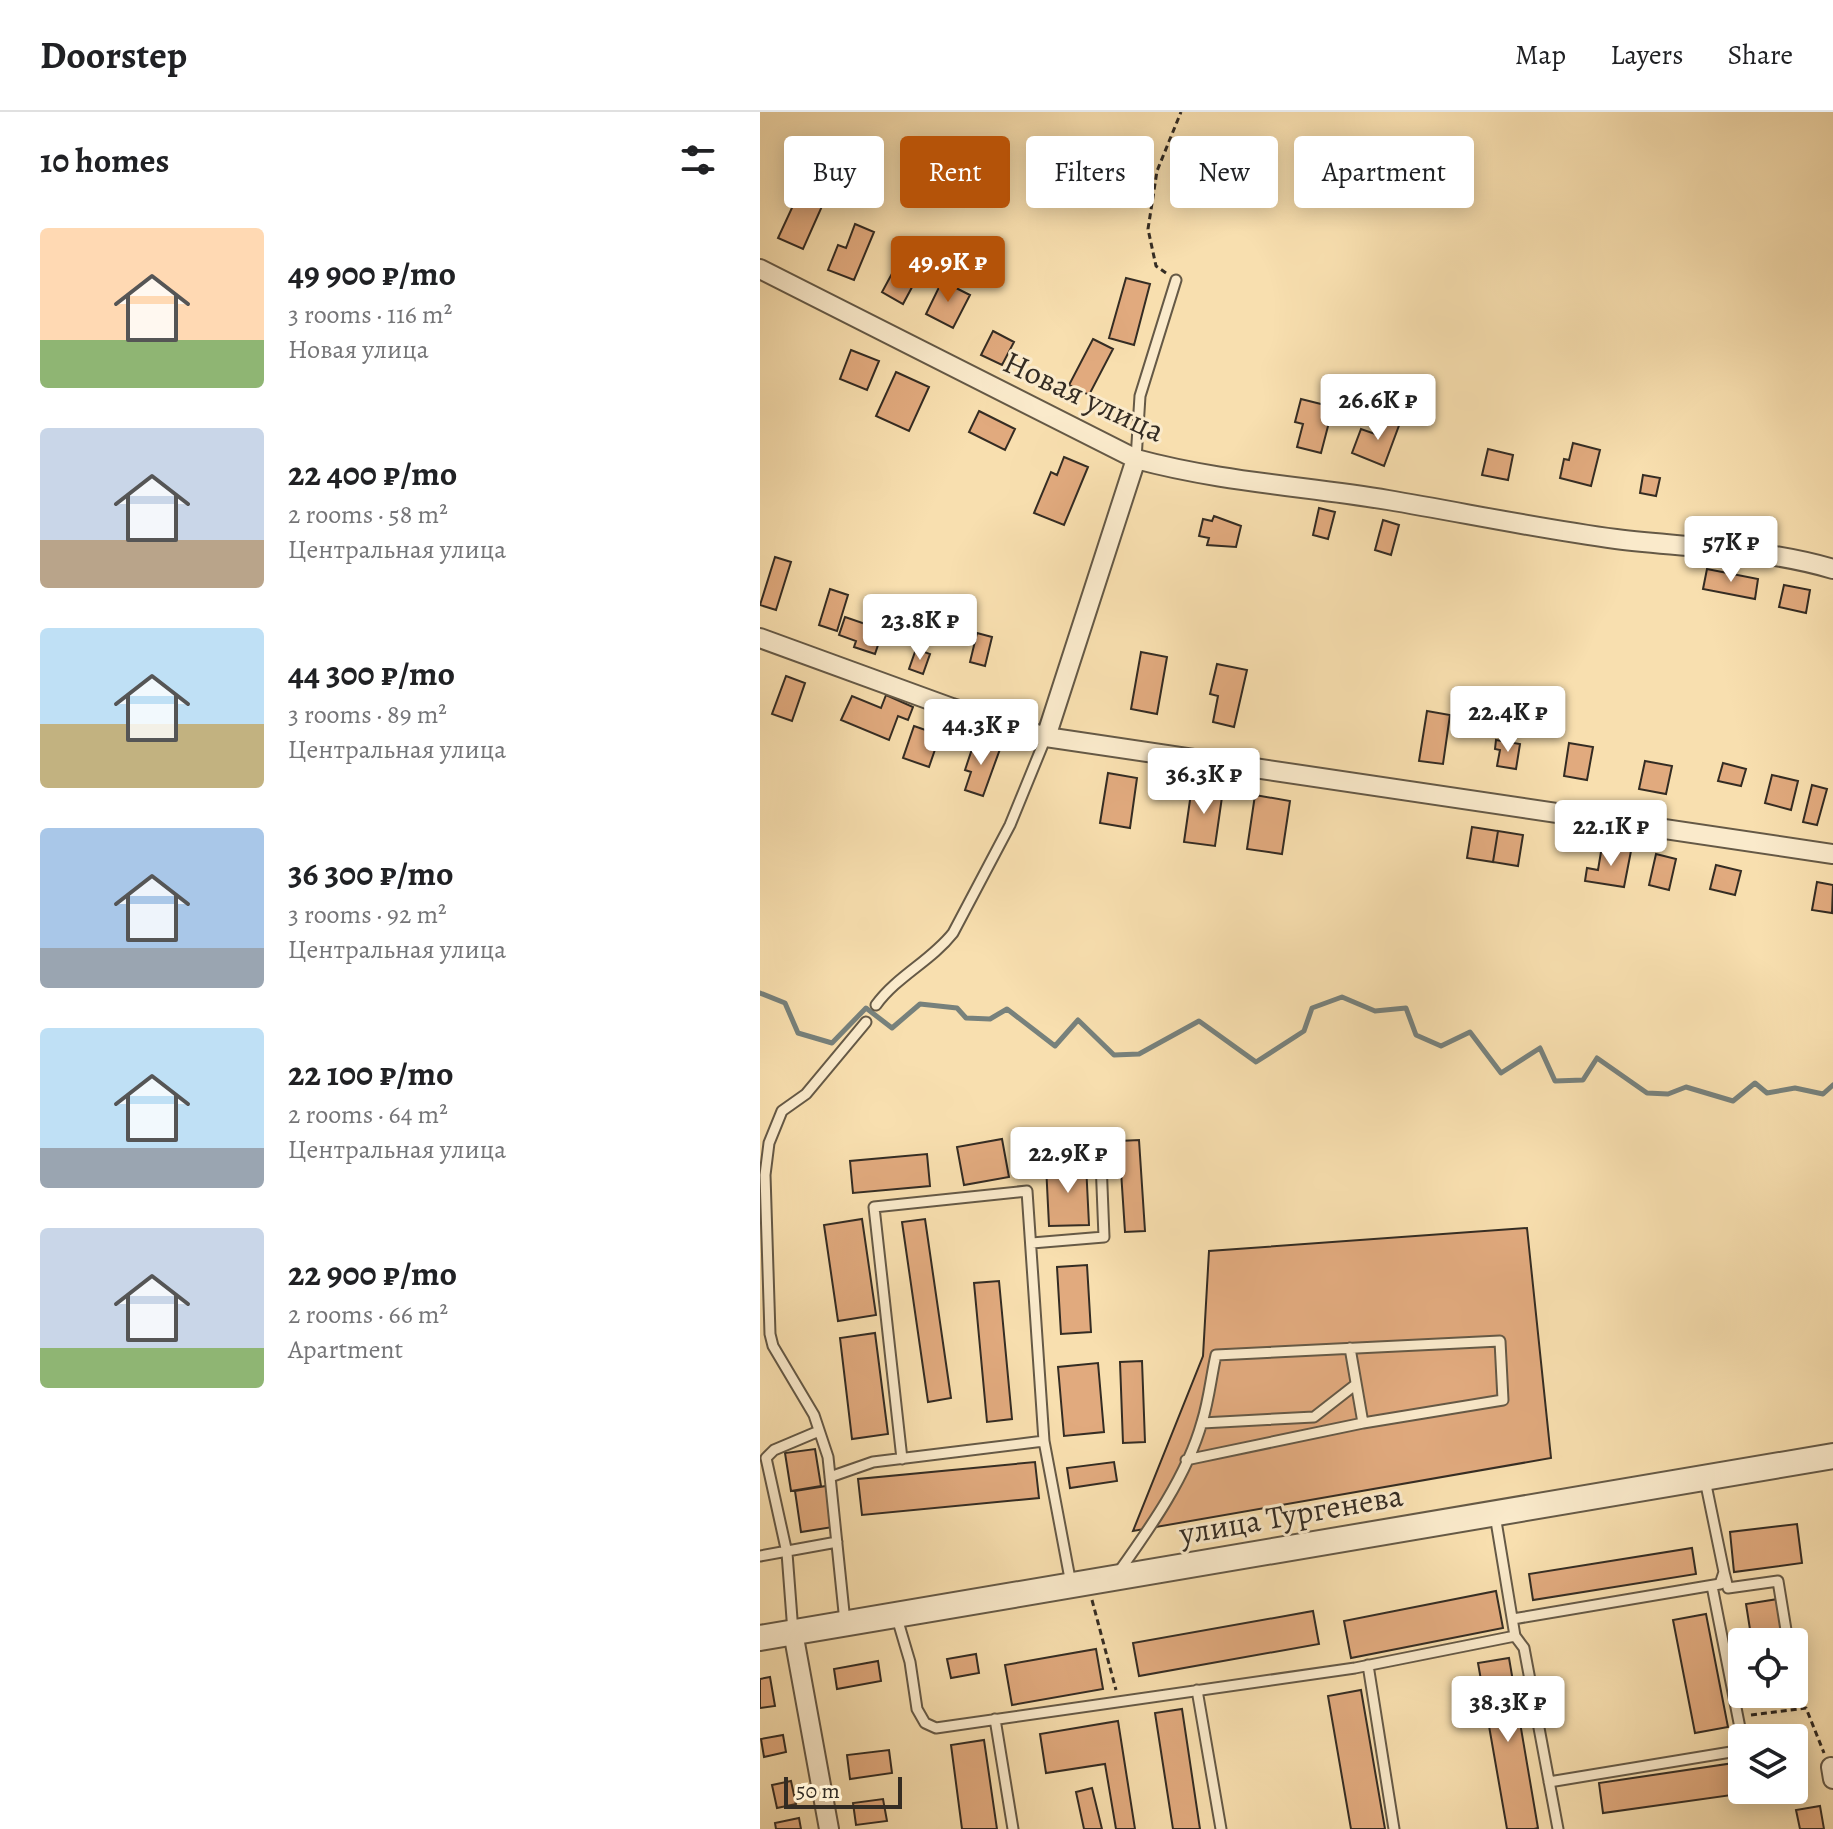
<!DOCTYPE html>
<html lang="en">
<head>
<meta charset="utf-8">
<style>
  :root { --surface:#fff; --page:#f2f2f2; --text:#202124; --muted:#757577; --line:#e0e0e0; --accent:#b45309 }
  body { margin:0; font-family:Alegreya,serif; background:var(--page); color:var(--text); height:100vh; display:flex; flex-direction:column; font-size:30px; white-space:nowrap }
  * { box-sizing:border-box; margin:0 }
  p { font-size:26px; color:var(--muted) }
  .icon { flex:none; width:44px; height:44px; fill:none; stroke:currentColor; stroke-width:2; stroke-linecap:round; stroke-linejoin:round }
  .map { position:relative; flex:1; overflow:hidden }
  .sheet { display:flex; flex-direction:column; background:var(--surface); width:760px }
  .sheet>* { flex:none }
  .top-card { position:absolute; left:24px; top:24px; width:760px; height:72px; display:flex; gap:16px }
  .controls { position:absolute; left:968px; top:1516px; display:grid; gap:16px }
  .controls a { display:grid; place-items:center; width:80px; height:80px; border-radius:8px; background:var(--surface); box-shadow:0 4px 20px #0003; font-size:40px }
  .scale { position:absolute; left:24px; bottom:20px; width:118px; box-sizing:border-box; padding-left:8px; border:4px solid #342c23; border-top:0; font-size:22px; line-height:28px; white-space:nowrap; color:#342c23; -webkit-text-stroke:6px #faeacb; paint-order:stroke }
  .price { position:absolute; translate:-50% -68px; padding:0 18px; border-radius:8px; background:#fff; color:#222; font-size:26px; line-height:52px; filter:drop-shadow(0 2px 4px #0008) }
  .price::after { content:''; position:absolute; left:50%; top:48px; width:24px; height:18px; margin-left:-12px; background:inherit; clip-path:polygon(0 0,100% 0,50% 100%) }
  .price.on { background:var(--accent); color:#fff }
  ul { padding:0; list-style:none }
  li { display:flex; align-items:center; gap:24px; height:200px; padding:0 40px }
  li span { display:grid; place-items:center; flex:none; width:224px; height:160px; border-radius:8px; color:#555 }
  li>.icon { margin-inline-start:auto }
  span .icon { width:96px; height:96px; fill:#fffc; stroke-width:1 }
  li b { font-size:34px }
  h2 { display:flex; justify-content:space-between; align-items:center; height:96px; padding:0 40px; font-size:34px }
  .pill { padding:0 28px; border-radius:8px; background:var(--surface); box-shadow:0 4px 20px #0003; font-size:28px; line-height:72px }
  .pill.on { background:var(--accent); color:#fff }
  header { display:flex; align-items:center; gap:48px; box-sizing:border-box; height:112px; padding:0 40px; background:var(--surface); border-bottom:2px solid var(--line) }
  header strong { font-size:38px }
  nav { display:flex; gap:44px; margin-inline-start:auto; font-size:28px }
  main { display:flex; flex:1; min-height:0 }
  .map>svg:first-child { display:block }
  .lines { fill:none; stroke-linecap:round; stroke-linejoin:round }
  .stream { stroke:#77817c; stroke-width:5 }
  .building { fill:#e1aa7e; stroke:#342c23; stroke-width:2 }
  .service-casing { stroke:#655946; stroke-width:13 }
  .minor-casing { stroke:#655946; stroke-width:22 }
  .tertiary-casing { stroke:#655946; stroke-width:28 }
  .path { stroke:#342c23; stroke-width:3; stroke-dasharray:6 4; stroke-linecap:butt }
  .service { stroke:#faeacb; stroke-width:9 }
  .minor { stroke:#faeacb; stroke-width:18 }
  .tertiary { stroke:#faeacb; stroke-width:24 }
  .labels { text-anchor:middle; stroke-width:6; stroke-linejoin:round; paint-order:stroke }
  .street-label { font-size:32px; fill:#342c23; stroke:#faeacb }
</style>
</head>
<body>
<header>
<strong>Doorstep</strong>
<nav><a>Map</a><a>Layers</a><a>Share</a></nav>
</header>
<main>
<section class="sheet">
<h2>10 homes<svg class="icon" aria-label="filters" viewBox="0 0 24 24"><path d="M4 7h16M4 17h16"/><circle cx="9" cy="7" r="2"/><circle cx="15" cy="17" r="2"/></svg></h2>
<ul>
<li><span style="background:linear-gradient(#ffd9b3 70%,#8fb573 0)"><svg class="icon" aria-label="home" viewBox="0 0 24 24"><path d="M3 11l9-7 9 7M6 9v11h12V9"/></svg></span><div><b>49 900 ₽/mo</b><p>3 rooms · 116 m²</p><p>Новая улица</p></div></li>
<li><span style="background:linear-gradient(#c9d6e8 70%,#b9a48a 0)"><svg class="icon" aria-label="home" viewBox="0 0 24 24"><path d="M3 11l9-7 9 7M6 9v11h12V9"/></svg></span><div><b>22 400 ₽/mo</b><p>2 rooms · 58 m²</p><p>Центральная улица</p></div></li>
<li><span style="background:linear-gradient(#bfe0f5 60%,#c2b280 0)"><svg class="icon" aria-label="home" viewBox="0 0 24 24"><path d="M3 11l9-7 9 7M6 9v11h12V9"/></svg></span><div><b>44 300 ₽/mo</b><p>3 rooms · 89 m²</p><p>Центральная улица</p></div></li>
<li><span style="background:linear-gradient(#a9c7e8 75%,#9aa5b1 0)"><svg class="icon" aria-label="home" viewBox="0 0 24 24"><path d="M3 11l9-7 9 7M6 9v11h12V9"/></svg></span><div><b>36 300 ₽/mo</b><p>3 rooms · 92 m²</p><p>Центральная улица</p></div></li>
<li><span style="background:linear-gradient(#bfe0f5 75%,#9aa5b1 0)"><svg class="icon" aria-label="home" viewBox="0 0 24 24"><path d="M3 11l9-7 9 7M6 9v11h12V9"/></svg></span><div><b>22 100 ₽/mo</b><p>2 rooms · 64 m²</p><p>Центральная улица</p></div></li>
<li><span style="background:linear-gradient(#c9d6e8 75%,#8fb573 0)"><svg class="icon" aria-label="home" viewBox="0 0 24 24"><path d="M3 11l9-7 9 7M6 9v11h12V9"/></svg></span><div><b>22 900 ₽/mo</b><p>2 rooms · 66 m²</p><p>Apartment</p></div></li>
</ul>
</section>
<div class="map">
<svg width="1073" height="1717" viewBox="0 0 1073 1717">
  <rect width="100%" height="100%" fill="#f8dfaf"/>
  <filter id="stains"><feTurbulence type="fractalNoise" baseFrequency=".0025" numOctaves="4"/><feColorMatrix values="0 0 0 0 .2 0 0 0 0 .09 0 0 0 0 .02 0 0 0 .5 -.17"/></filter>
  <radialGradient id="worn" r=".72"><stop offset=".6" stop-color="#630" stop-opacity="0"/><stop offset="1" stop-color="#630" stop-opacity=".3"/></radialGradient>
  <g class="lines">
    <path class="stream" d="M 0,881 L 25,891 L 38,921 L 72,931 L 106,896 L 132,916 L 160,892 L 197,896 L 206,906 L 230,907 L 247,897 L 295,934 L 318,908 L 354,943 L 379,942 L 439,909 L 496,950 L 544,919 L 552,896 L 582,885 L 615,899 L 646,896 L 656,923 L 681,934 L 710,920 L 741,961 L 780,936 L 795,969 L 823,968 L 837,946 L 887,981 L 908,982 L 926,975 L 973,989 L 995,971 L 1007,981 L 1035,976 L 1063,982 L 1073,973"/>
  </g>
  <path class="building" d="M 43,72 L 67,83 L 43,137 L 18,126 Z
    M 95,112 L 114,120 L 94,168 L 68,158 L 78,133 L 86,136 Z
    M 154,142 L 166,149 L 143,192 L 122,180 L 135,156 L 144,160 Z
    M 366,166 L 390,172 L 374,233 L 349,226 Z
    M 182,169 L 210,183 L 193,216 L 166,202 Z
    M 233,219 L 254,230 L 242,253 L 221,243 Z
    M 333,227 L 353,237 L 329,283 L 309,273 Z
    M 91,238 L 119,249 L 107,278 L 80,267 Z
    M 136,260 L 169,275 L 149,319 L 116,304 Z
    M 541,287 L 573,295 L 561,341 L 537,335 L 543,312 L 535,310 Z
    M 219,299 L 255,317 L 245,338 L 209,320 Z
    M 627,302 L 641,308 L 624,354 L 592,341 L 601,317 L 618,323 Z
    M 813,331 L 840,338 L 831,374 L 800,366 L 804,347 L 809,348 Z
    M 728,337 L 753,343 L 748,368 L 722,363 Z
    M 304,345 L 328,355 L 304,413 L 274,401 L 291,360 L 297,363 Z
    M 883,363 L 900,366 L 896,384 L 880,381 Z
    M 559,396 L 575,400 L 568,427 L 553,423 Z
    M 454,404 L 481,414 L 476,435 L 447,433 L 449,426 L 439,424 L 443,407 L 452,409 Z
    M 623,408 L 639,413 L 631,443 L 615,438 Z
    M 15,445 L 31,450 L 16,498 L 0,493 Z
    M 947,457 L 998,467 L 995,487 L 943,477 Z
    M 1024,473 L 1050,478 L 1046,501 L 1019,495 Z
    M 70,477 L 88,483 L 77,519 L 59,513 Z
    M 85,505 L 123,518 L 115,542 L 94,535 L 96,529 L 79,523 Z
    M 217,521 L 232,525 L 225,554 L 210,550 Z
    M 156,537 L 170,542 L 163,562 L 149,557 Z
    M 381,540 L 407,545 L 397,602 L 371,597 Z
    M 457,552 L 487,558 L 474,615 L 453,610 L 458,584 L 450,582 Z
    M 26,564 L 45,571 L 32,609 L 12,602 Z
    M 126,583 L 153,595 L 148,608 L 138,604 L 129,628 L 81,608 L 92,584 L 121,596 Z
    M 667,599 L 690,603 L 683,652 L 659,649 Z
    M 154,614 L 180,623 L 169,655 L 143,646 Z
    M 215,628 L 240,637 L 223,684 L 205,678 L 211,660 L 205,658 Z
    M 736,628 L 760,632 L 756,657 L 737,654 L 740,638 L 735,637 Z
    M 809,631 L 833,635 L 827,668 L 804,664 Z
    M 885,649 L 912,654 L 906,682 L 879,677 Z
    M 963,651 L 986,657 L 981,674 L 958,669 Z
    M 348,661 L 377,666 L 370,716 L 340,711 Z
    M 1012,663 L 1038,669 L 1031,698 L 1005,691 Z
    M 1052,673 L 1067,677 L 1057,713 L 1043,710 Z
    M 432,674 L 463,678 L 455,734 L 424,730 Z
    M 495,683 L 530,689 L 522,742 L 487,737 Z
    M 712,715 L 738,719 L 733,750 L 707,746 Z
    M 738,719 L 763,723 L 758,754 L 733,750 Z
    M 842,734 L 871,739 L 864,775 L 825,769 L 827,756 L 838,758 Z
    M 896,742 L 916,747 L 909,778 L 889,773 Z
    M 956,753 L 981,759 L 975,783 L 950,777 Z
    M 1057,770 L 1073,773 L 1072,801 L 1052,798 Z
    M 242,1027 L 249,1065 L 204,1073 L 197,1035 Z
    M 379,1028 L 385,1119 L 365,1120 L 359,1029 Z
    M 167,1042 L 170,1074 L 93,1081 L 90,1049 Z
    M 326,1052 L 329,1113 L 289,1114 L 286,1053 Z
    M 102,1107 L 116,1203 L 78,1209 L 64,1113 Z
    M 165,1107 L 191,1286 L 168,1290 L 142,1110 Z
    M 767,1116 L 791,1346 L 373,1419 L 443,1244 L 449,1139 Z
    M 327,1153 L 331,1220 L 301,1222 L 297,1155 Z
    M 239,1169 L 252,1307 L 227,1310 L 214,1171 Z
    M 115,1221 L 128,1322 L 92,1327 L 80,1226 Z
    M 382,1249 L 385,1330 L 363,1331 L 360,1250 Z
    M 338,1251 L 344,1320 L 304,1324 L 298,1255 Z
    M 55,1337 L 61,1374 L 31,1379 L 25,1341 Z
    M 275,1350 L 279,1386 L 102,1403 L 98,1367 Z
    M 354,1350 L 357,1369 L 310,1376 L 307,1356 Z
    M 66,1374 L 73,1415 L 41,1420 L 35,1379 Z
    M 1037,1412 L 1042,1451 L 974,1460 L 970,1420 Z
    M 932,1436 L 936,1462 L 773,1488 L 769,1462 Z
    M 736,1479 L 743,1516 L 591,1546 L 584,1509 Z
    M 1018,1487 L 1025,1530 L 992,1530 L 986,1492 Z
    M 553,1499 L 559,1532 L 379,1564 L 373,1531 Z
    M 946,1502 L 968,1615 L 935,1621 L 913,1508 Z
    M 336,1537 L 343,1577 L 252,1593 L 245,1553 Z
    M 216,1542 L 219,1561 L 191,1566 L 187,1547 Z
    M 749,1546 L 778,1716 L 774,1717 L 747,1717 L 718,1551 Z
    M 118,1549 L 121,1569 L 77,1577 L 74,1557 Z
    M 10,1565 L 15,1594 L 0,1596 L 0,1567 Z
    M 601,1578 L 625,1717 L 591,1717 L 568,1584 Z
    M 422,1597 L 440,1717 L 413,1717 L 395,1601 Z
    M 358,1609 L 375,1717 L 356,1717 L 345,1652 L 286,1661 L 280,1622 Z
    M 23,1623 L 26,1640 L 4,1645 L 1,1627 Z
    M 224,1628 L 237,1717 L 202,1717 L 191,1633 Z
    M 129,1638 L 132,1661 L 90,1667 L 87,1643 Z
    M 974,1651 L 979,1682 L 843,1701 L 839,1671 Z
    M 31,1669 L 36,1692 L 17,1696 L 12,1673 Z
    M 332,1676 L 342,1717 L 324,1717 L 316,1680 Z
    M 123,1687 L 127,1709 L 96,1713 L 93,1691 Z
    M 1060,1694 L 1064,1717 L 1040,1717 L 1036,1698 Z
    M 39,1706 L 41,1717 L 16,1717 L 15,1711 Z"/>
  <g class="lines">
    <g class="service-casing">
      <path id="service" d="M 376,347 L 380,284 L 416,168
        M 116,893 C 137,864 171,849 193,821 L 250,713 L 286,625
        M 272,1131 L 344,1125 L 341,1049
        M 590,1236 L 603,1311
        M 442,1311 L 554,1305 L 595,1273
        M 142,1347 L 114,1095 L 267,1079 L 284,1329 L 311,1472
        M 70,1365 L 113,1350 L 284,1329
        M 735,1403 L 755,1524 L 764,1536 L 798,1717
        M 0,1444 L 77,1430
        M 964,1460 L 968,1476 L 1018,1469 L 1028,1530
        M 358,1461 C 390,1416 427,1364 442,1310 C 449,1288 451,1265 456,1243 L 740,1229 L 743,1288 L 603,1311 L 426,1348
        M 952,1474 L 982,1626
        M 137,1506 L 150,1550 L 157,1597 L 165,1611 L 176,1616 L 595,1556 L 755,1524
        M 753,1507 L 960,1472 L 964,1460 L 945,1368
        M 85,1510 L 68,1345 L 54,1303 L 13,1234 L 10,1222 L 5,1063 L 9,1031 L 22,999 L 46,982 L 106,910
        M 33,1520 L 27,1441 L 6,1346 L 14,1338 L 59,1319
        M 608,1553 L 634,1717
        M 437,1578 L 461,1717
        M 235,1607 L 253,1717
        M 789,1670 L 977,1639 L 982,1629"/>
    </g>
    <g class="minor-casing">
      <path id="minor" d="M 0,157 L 376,347 C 461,370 543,374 628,388 C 705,401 780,417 856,427 C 929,436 1002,436 1073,457
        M 0,526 L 192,596 L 286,625 L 1073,742
        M 286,625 L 376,347
        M 33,1520 L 69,1717
        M 1071,1655 L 1073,1667"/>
    </g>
    <g class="tertiary-casing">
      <path id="tertiary" d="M 0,1526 L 1073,1344"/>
    </g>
    <path class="path" d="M 406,161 L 396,154 L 388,117 L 397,59 L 421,0
      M 332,1488 L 356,1578
      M 1034,1570 L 1039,1597
      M 991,1603 L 1046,1596 L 1064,1641"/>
    <use href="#service" class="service"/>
    <use href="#minor" class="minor"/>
    <use href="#tertiary" class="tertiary"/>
  </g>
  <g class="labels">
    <g class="street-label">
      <text transform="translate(324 284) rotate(25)" y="11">Новая улица</text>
      <text transform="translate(531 1402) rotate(-10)" y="11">улица Тургенева</text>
    </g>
  </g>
  <rect width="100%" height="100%" filter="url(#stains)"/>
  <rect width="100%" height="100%" fill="url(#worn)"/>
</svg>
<div class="controls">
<a><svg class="icon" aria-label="locate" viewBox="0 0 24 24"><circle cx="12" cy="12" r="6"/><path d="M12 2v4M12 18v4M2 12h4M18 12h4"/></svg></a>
<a><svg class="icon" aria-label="layers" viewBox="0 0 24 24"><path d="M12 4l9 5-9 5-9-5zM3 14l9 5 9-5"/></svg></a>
</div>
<div class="scale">50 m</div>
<b class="price on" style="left:188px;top:192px">49.9K ₽</b>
<b class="price" style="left:618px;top:330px">26.6K ₽</b>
<b class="price" style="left:971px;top:472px">57K ₽</b>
<b class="price" style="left:160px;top:550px">23.8K ₽</b>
<b class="price" style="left:748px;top:642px">22.4K ₽</b>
<b class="price" style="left:221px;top:655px">44.3K ₽</b>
<b class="price" style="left:444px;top:704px">36.3K ₽</b>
<b class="price" style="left:851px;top:756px">22.1K ₽</b>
<b class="price" style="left:308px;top:1083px">22.9K ₽</b>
<b class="price" style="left:748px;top:1632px">38.3K ₽</b>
<div class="top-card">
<a class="pill">Buy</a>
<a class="pill on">Rent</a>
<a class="pill">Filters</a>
<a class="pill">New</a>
<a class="pill">Apartment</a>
</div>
</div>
</main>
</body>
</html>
